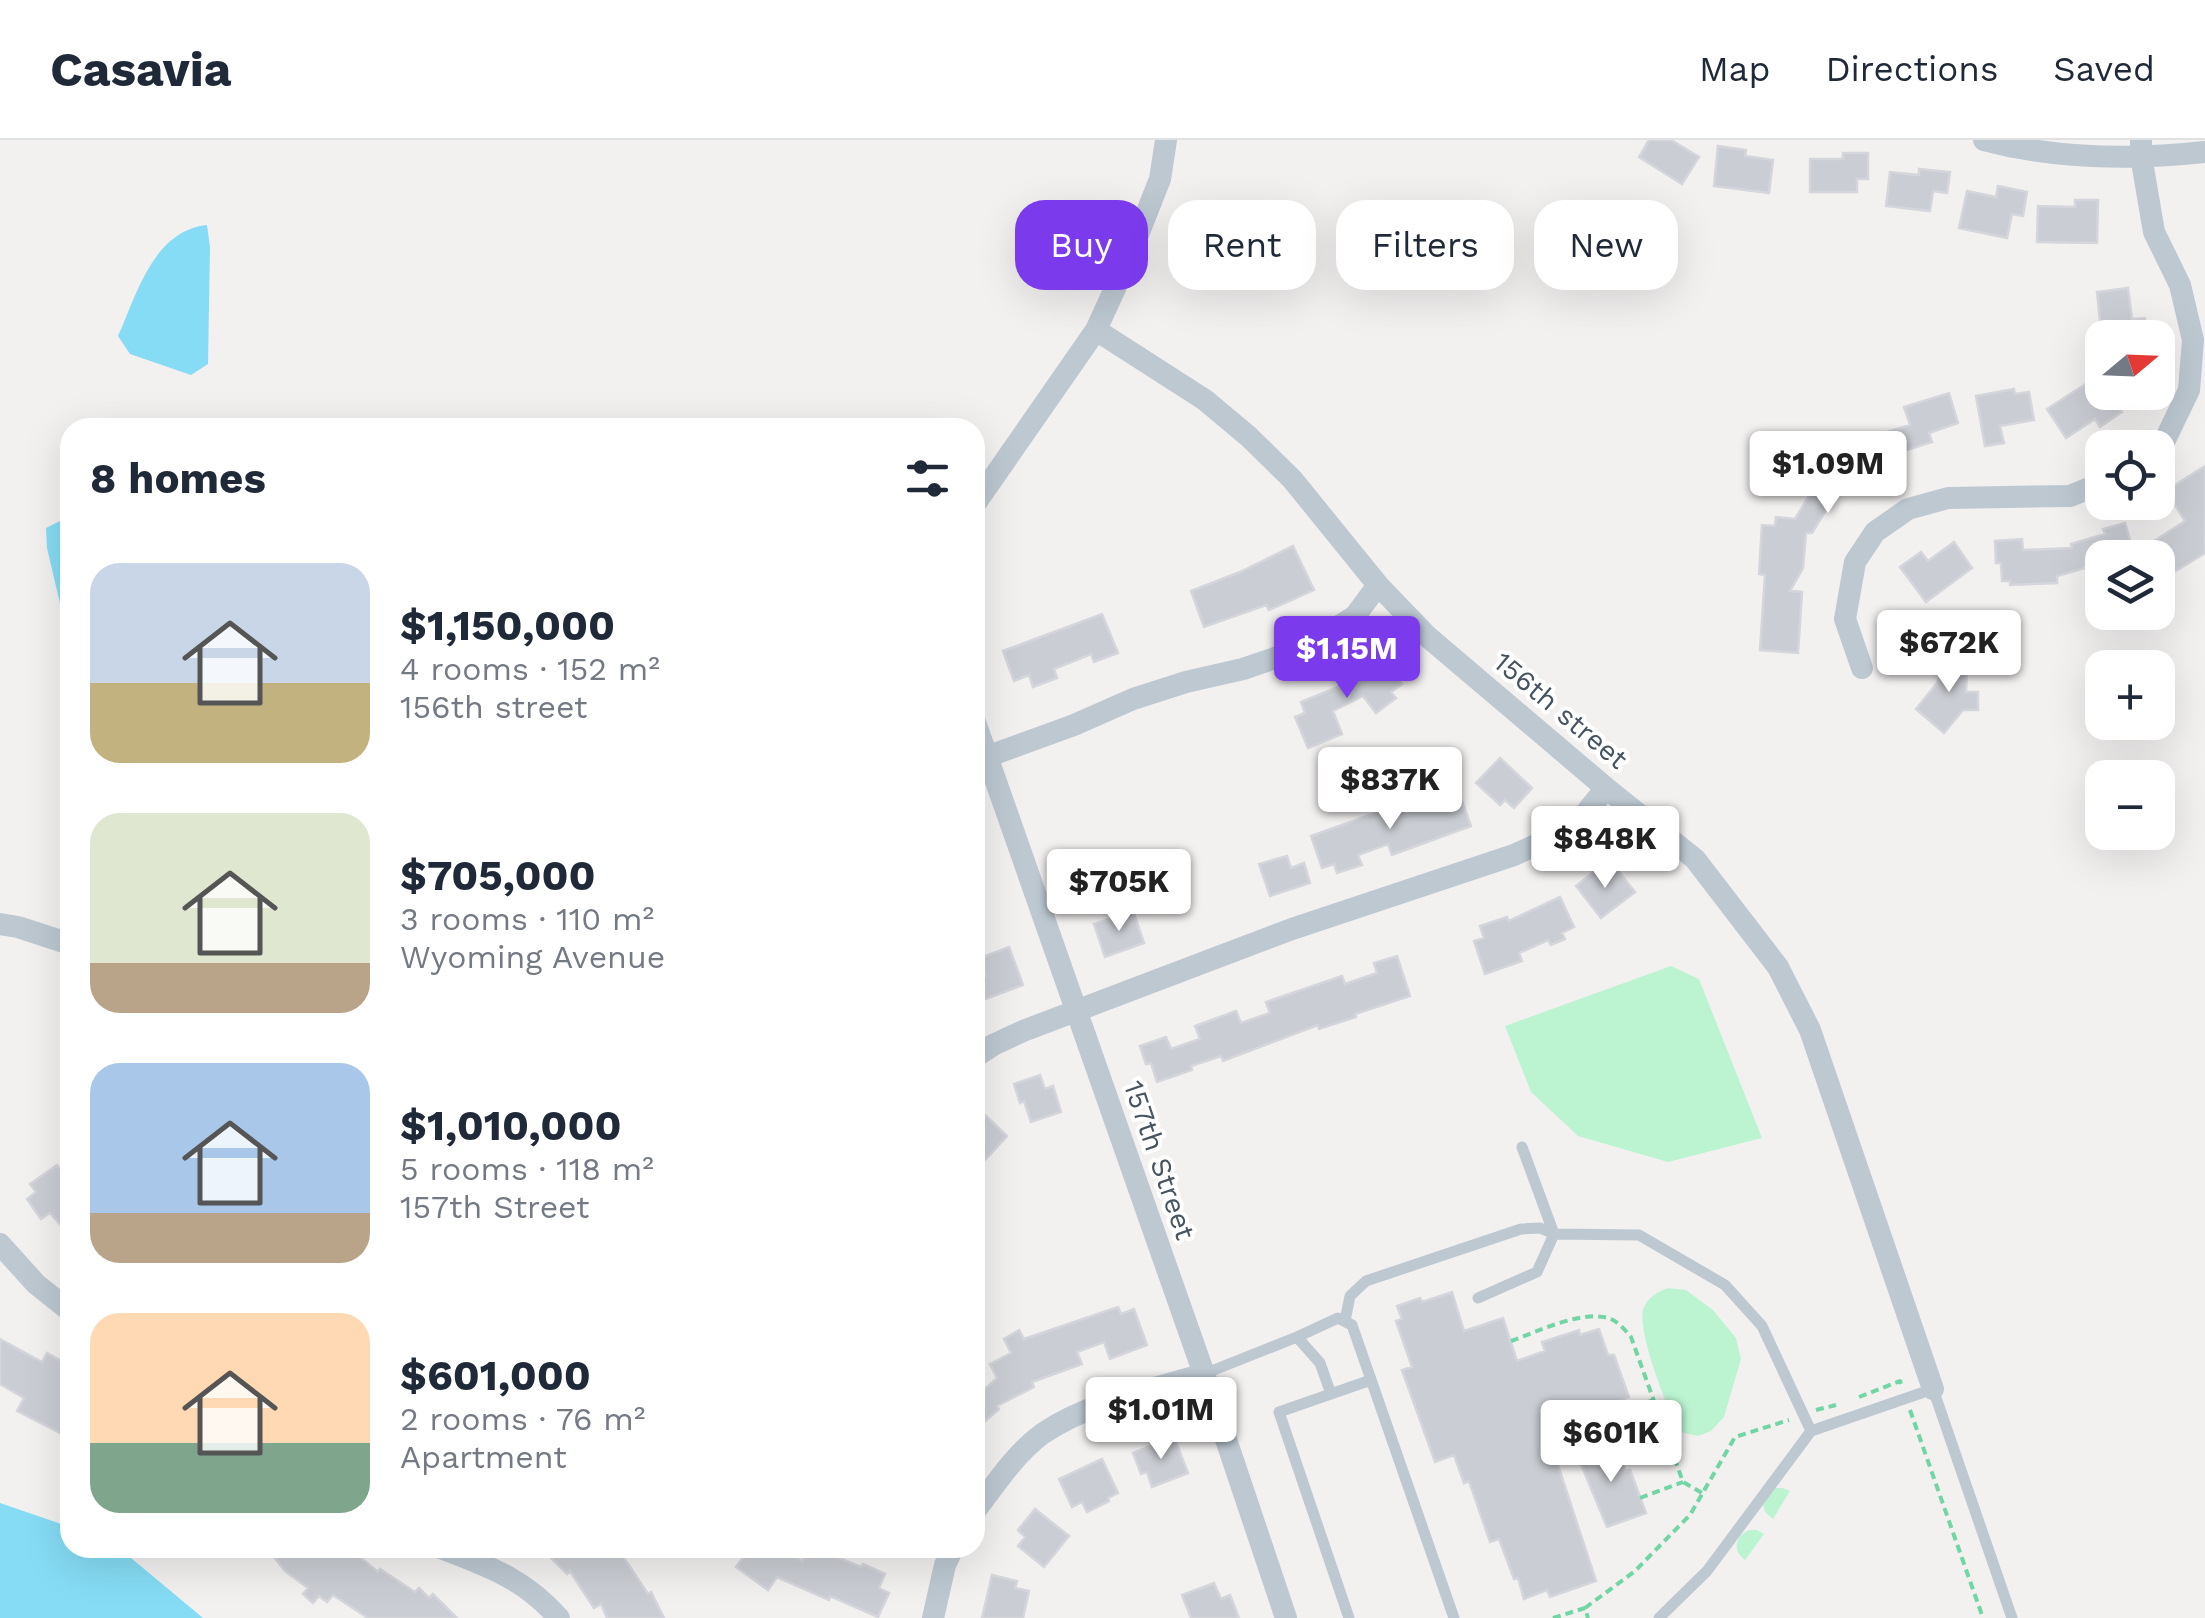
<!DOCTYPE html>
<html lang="en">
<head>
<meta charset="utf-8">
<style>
  :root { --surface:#fff; --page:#f2f2f3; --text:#1f2937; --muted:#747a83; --line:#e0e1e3; --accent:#7c3aed }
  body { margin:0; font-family:"Work Sans",sans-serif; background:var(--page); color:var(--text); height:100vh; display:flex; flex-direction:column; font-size:38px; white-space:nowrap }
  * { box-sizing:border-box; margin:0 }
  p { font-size:32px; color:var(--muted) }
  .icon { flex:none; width:55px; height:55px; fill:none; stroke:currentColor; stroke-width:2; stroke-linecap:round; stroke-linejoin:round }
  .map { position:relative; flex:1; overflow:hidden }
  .panel { position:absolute; left:60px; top:278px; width:925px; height:1140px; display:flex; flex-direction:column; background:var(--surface); border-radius:30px; box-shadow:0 10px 40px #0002 }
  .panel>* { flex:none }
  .guide { position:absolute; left:1015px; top:60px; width:950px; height:90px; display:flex; gap:20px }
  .needle { width:65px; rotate:71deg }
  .tools { position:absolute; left:2085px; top:180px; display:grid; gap:20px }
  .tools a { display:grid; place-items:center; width:90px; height:90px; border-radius:20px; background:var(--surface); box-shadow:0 10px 40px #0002; font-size:50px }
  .price { position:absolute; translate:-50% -85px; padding:0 22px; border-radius:10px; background:#fff; color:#222; font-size:32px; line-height:65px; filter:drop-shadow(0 2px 5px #0008) }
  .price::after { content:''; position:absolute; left:50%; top:60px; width:30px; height:22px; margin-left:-15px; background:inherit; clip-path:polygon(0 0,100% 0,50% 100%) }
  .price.current { background:var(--accent); color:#fff }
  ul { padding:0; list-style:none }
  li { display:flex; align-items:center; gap:30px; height:250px; padding:0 30px }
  li span { display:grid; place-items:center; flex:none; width:280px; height:200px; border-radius:30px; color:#555 }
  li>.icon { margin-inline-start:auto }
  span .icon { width:120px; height:120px; fill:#fffc; stroke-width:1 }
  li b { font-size:42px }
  h2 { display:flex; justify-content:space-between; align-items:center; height:120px; padding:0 30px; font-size:42px }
  .tag { padding:0 35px; border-radius:30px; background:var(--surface); box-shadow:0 10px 40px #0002; font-size:35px; line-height:90px }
  .tag.current { background:var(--accent); color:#fff }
  header { display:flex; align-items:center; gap:60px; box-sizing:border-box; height:140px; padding:0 50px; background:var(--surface); border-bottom:2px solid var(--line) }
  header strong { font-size:48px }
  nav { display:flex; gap:55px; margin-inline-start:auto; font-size:35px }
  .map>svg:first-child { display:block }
  .green { fill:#bcf4d2 }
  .water { fill:#85dcf4 }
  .building { fill:#cacdd3; stroke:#d4d6dc; stroke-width:2.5 }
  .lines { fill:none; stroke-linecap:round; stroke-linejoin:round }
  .path { stroke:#71d5a4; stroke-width:4; stroke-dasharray:8 5; stroke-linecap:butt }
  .service { stroke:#bdc8d1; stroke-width:11 }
  .minor { stroke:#bdc8d1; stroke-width:22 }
  .labels { text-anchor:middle; stroke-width:8; stroke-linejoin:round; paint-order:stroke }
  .street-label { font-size:28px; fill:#465460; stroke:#fff }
</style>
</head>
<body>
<header>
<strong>Casavia</strong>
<nav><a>Map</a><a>Directions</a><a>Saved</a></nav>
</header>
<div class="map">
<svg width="2205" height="1478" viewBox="0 0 2205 1478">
  <rect width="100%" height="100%" fill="#f3f0f0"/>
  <path class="green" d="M 1671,826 L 1699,839 L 1762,998 L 1668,1022 L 1578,996 L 1531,952 L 1505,886 Z
    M 1668,1148 L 1686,1150 L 1713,1170 L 1736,1198 L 1741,1219 L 1724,1277 L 1711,1291 L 1698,1296 L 1684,1293 L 1674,1282 C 1665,1260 1635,1187 1644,1167 C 1649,1156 1658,1152 1668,1148 Z
    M 1774,1348 L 1782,1348 L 1790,1351 L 1773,1379 L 1765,1372 L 1763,1365 Z
    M 1749,1390 L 1757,1390 L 1764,1394 L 1745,1420 C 1732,1411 1735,1396 1749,1390 Z"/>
  <path class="water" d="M 207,85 L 210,107 L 208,224 L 191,235 L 130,214 L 118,196 C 137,154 153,91 207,85 Z
    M 70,376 L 70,506 L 47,408 L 46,388 Z
    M 0,1363 L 70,1387 L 70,1408 L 119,1408 L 203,1478 L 0,1478 Z"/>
  <path class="building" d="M 1649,0 L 1671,0 L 1699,17 L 1682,44 L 1639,17 Z
    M 1718,6 L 1746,10 L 1745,16 L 1773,20 L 1769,53 L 1714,46 Z
    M 1843,13 L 1868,13 L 1868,39 L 1857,39 L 1857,52 L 1810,52 L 1810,19 L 1843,19 Z
    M 1919,29 L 1950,32 L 1947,53 L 1933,51 L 1930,71 L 1886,66 L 1890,32 L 1919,35 Z
    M 1998,46 L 2027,52 L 2023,76 L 2012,74 L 2007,98 L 1959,88 L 1967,51 L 1996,57 Z
    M 2075,60 L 2098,60 L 2097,103 L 2037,102 L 2038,66 L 2075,67 Z
    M 1200,79 L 1233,93 L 1216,128 L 1184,115 Z
    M 2128,148 L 2132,179 L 2145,178 L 2147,198 L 2102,198 L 2097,152 Z
    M 2098,236 L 2102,242 L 2102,252 L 2109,252 L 2122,272 L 2100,287 L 2095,279 L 2066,298 L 2047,269 Z
    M 2014,249 L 2015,254 L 2029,252 L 2034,280 L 2000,286 L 2004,303 L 1985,306 L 1976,256 Z
    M 1949,253 L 1958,283 L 1929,293 L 1932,302 L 1901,312 L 1899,306 L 1862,322 L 1825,365 L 1828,367 L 1812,393 L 1806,393 L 1803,428 L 1790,451 L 1802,452 L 1798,513 L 1760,510 L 1765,435 L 1759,434 L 1762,385 L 1775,386 L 1776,377 L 1795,379 L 1818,341 L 1808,333 L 1841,293 L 1853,303 L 1877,293 L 1878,295 L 1910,285 L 1904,267 Z
    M 2205,326 L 2205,413 L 2174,432 L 2154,401 L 2185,381 L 2166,351 Z
    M 2125,383 L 2134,414 L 2123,418 L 2102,418 L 2102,423 L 2057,436 L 2057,443 L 2010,445 L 2010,441 L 2002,441 L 2001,423 L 1996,423 L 1995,401 L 2022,399 L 2023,410 L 2072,408 L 2071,404 L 2105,394 L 2103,389 Z
    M 1954,402 L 1972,428 L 1926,462 L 1900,427 L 1921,412 L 1928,421 Z
    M 1293,406 L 1314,450 L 1269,470 L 1266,465 L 1204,487 L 1191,451 L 1240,432 Z
    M 1102,474 L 1118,513 L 1094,522 L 1091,514 L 1054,529 L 1057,538 L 1033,547 L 1029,535 L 1014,541 L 1003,511 Z
    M 1946,513 L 1965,514 L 1965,524 L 1967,526 L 1966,552 L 1978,552 L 1978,570 L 1963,570 L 1944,593 L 1916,569 L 1937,543 L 1946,524 Z
    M 1381,515 L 1402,544 L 1391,552 L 1396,558 L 1376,573 L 1363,556 L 1333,571 L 1342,594 L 1308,608 L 1295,577 L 1305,573 L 1301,562 L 1338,547 Z
    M 1500,618 L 1532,648 L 1514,668 L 1505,660 L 1500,665 L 1476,643 Z
    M 1459,653 L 1471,686 L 1392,715 L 1388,704 L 1358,715 L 1362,725 L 1337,733 L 1334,724 L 1322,728 L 1311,696 L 1403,663 L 1406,672 Z
    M 1287,716 L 1291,728 L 1304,723 L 1310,743 L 1270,756 L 1259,724 Z
    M 1599,728 L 1605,737 L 1616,728 L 1635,752 L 1601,778 L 1576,746 Z
    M 1560,757 L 1574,787 L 1562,793 L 1565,799 L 1551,805 L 1548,800 L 1519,813 L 1522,821 L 1485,834 L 1474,801 L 1484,798 L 1480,786 L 1507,777 L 1509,781 Z
    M 1133,771 L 1144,803 L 1105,817 L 1094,784 Z
    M 1009,807 L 1023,845 L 983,860 L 976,840 L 986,836 L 980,818 Z
    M 1397,816 L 1410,856 L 1355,874 L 1356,877 L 1319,889 L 1318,885 L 1223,921 L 1221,916 L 1191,926 L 1192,930 L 1157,942 L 1151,923 L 1146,924 L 1140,906 L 1166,897 L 1171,909 L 1200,899 L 1195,886 L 1236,871 L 1241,883 L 1270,873 L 1266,862 L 1342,836 L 1345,844 L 1377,833 L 1374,823 Z
    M 1040,935 L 1045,949 L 1053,946 L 1061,972 L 1031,982 L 1024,961 L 1020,963 L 1014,944 Z
    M 982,972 L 1007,996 L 975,1031 L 975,979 Z
    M 57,1025 L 70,1043 L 70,1096 L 50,1073 L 41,1079 L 27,1059 L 36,1052 L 30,1044 Z
    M 1452,1152 L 1464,1191 L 1503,1178 L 1517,1221 L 1545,1211 L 1542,1202 L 1579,1190 L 1580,1195 L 1599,1189 L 1608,1215 L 1614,1215 L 1629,1257 L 1587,1272 L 1583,1263 L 1552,1267 L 1564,1303 L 1552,1307 L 1596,1441 L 1550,1457 L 1547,1450 L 1524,1459 L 1518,1438 L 1514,1439 L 1499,1399 L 1490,1402 L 1469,1341 L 1464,1343 L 1454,1315 L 1435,1322 L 1402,1230 L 1412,1227 L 1396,1181 L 1402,1179 L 1397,1166 L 1420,1158 L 1422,1162 Z
    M 1118,1167 L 1121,1174 L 1134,1169 L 1147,1205 L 1110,1219 L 1104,1202 L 1077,1212 L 1082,1224 L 1032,1242 L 1034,1247 L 997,1266 L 999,1269 L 975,1290 L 975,1258 L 997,1238 L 990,1224 L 1011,1213 L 1004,1199 L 1019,1190 L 1024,1199 Z
    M 0,1199 L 42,1222 L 47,1213 L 70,1226 L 70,1298 L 17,1271 L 24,1258 L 0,1244 Z
    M 1174,1297 L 1188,1333 L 1152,1347 L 1147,1332 L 1141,1334 L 1133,1313 Z
    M 1616,1304 L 1625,1331 L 1630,1330 L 1646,1373 L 1607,1387 L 1576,1312 L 1596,1306 L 1597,1311 Z
    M 1102,1319 L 1118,1353 L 1108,1358 L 1109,1361 L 1087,1372 L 1082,1362 L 1072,1367 L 1059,1339 Z
    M 1035,1369 L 1069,1396 L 1044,1427 L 1018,1406 L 1025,1397 L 1018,1390 Z
    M 267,1408 L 314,1408 L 321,1416 L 328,1408 L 349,1408 L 378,1432 L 380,1429 L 415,1452 L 419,1448 L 429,1458 L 433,1454 L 457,1478 L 368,1478 L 333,1455 L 327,1462 L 319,1456 L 313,1463 L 303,1454 L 308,1448 L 285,1431 Z
    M 541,1408 L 640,1408 L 624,1418 L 648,1454 L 651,1452 L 664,1478 L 607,1478 L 601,1464 L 594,1468 L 570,1431 L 567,1434 Z
    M 750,1408 L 783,1408 L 802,1421 L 807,1408 L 815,1408 L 861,1427 L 863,1424 L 885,1434 L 879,1448 L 889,1453 L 878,1477 L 830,1456 L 829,1460 L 777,1437 L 768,1450 L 736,1427 Z
    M 992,1435 L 1017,1441 L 1015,1448 L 1029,1451 L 1023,1478 L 982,1478 Z
    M 1214,1443 L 1221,1459 L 1230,1455 L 1239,1478 L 1191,1478 L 1182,1455 Z"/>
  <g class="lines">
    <path class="path" d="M 1511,1201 C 1537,1192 1587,1167 1613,1180 C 1620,1184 1626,1191 1631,1197 L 1683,1342 L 1702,1353
      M 1859,1257 L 1900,1241 L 1902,1247
      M 1816,1270 L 1836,1265
      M 1910,1270 L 1983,1478
      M 1559,1289 L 1582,1286 L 1654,1260
      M 1640,1358 L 1683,1342
      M 1585,1468 L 1635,1431 L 1690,1375 L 1735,1297 L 1789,1280
      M 1553,1478 L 1585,1468 L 1588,1478"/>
    <path class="service" d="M 1478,1158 L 1537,1132 L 1554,1094 L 1522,1007
      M 1345,1181 L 1350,1156 L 1366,1141 L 1521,1089 L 1540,1088 L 1554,1094 L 1639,1095 L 1725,1145 L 1762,1186 L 1811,1291
      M 1297,1197 L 1320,1223 L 1331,1254
      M 1204,1234 L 1297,1197 L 1338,1178 L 1352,1185 L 1454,1478
      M 1349,1478 L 1279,1272 L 1371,1240
      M 1659,1478 L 1707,1431 L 1811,1291 L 1933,1249 L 2012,1478"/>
    <path class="minor" d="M 1984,0 C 2055,19 2132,20 2205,12
      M 2141,0 L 2141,16 L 2154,92 L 2180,145 L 2193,200 L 2189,250 L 2163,304 L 2158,308
      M 1096,190 L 1205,260 L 1248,296 L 1292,339 L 1378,445 L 1428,497 L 1606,648 L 1695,719 L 1778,827 L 1810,890 L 1933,1249
      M 975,364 L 1096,190 L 1128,120 L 1160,39 L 1166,0
      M 1862,528 L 1845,479 L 1855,422 L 1875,392 L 1908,369 L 1948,358 L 2070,356 L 2102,343
      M 975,582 L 1204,1234 L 1286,1478
      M 975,621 L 1074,585 L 1133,559 L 1186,542 L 1243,529 L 1304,508 L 1355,476 L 1378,445
      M 0,784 L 18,787 L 70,804
      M 975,917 L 993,905 L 1023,891 L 1292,789 L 1514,715 L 1551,698 L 1585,674 L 1606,648
      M 0,1104 L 36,1144 L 70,1171
      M 975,1371 C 995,1345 1015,1314 1042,1294 C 1089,1262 1150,1250 1204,1234
      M 441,1408 C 490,1427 523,1438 559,1478
      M 933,1478 L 945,1425 L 953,1408"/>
  </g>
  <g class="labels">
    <g class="street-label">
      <text transform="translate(1561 570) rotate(40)" y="10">156th street</text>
      <text transform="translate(1160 1020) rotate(71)" y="10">157th Street</text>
    </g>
  </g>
</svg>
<div class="tools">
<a><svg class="needle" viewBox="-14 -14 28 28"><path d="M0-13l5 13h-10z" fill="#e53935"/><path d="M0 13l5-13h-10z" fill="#747a83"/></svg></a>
<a><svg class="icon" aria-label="locate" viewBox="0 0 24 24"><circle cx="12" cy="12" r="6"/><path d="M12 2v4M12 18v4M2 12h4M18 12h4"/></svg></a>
<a><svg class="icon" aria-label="layers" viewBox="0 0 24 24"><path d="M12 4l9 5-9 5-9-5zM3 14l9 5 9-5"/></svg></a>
<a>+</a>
<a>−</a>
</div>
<b class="price" style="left:1828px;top:376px">$1.09M</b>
<b class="price" style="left:1949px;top:555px">$672K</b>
<b class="price current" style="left:1347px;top:561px">$1.15M</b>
<b class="price" style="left:1390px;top:692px">$837K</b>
<b class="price" style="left:1605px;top:751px">$848K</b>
<b class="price" style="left:1119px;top:794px">$705K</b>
<b class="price" style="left:1161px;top:1322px">$1.01M</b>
<b class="price" style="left:1611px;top:1345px">$601K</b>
<div class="guide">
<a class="tag current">Buy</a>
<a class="tag">Rent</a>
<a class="tag">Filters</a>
<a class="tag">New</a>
</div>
<section class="panel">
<h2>8 homes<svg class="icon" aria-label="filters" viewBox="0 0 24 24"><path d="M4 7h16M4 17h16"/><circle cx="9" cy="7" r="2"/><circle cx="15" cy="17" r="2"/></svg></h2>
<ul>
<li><span style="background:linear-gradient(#c9d6e8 60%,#c2b280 0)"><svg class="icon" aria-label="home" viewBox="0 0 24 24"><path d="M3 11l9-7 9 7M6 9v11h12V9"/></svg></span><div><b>$1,150,000</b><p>4 rooms · 152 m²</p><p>156th street</p></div></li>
<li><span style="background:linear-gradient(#dfe7d0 75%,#b9a48a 0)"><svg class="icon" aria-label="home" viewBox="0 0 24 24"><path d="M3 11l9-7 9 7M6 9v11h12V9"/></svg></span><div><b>$705,000</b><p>3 rooms · 110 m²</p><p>Wyoming Avenue</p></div></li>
<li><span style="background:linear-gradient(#a9c7e8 75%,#b9a48a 0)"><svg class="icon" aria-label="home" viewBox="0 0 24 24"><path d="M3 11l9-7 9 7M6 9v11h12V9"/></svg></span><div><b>$1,010,000</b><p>5 rooms · 118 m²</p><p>157th Street</p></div></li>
<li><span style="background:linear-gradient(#ffd9b3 65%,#7fa58c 0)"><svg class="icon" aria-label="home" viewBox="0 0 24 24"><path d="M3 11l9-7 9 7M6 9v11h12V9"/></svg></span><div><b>$601,000</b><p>2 rooms · 76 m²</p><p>Apartment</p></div></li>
</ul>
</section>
</div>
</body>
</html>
